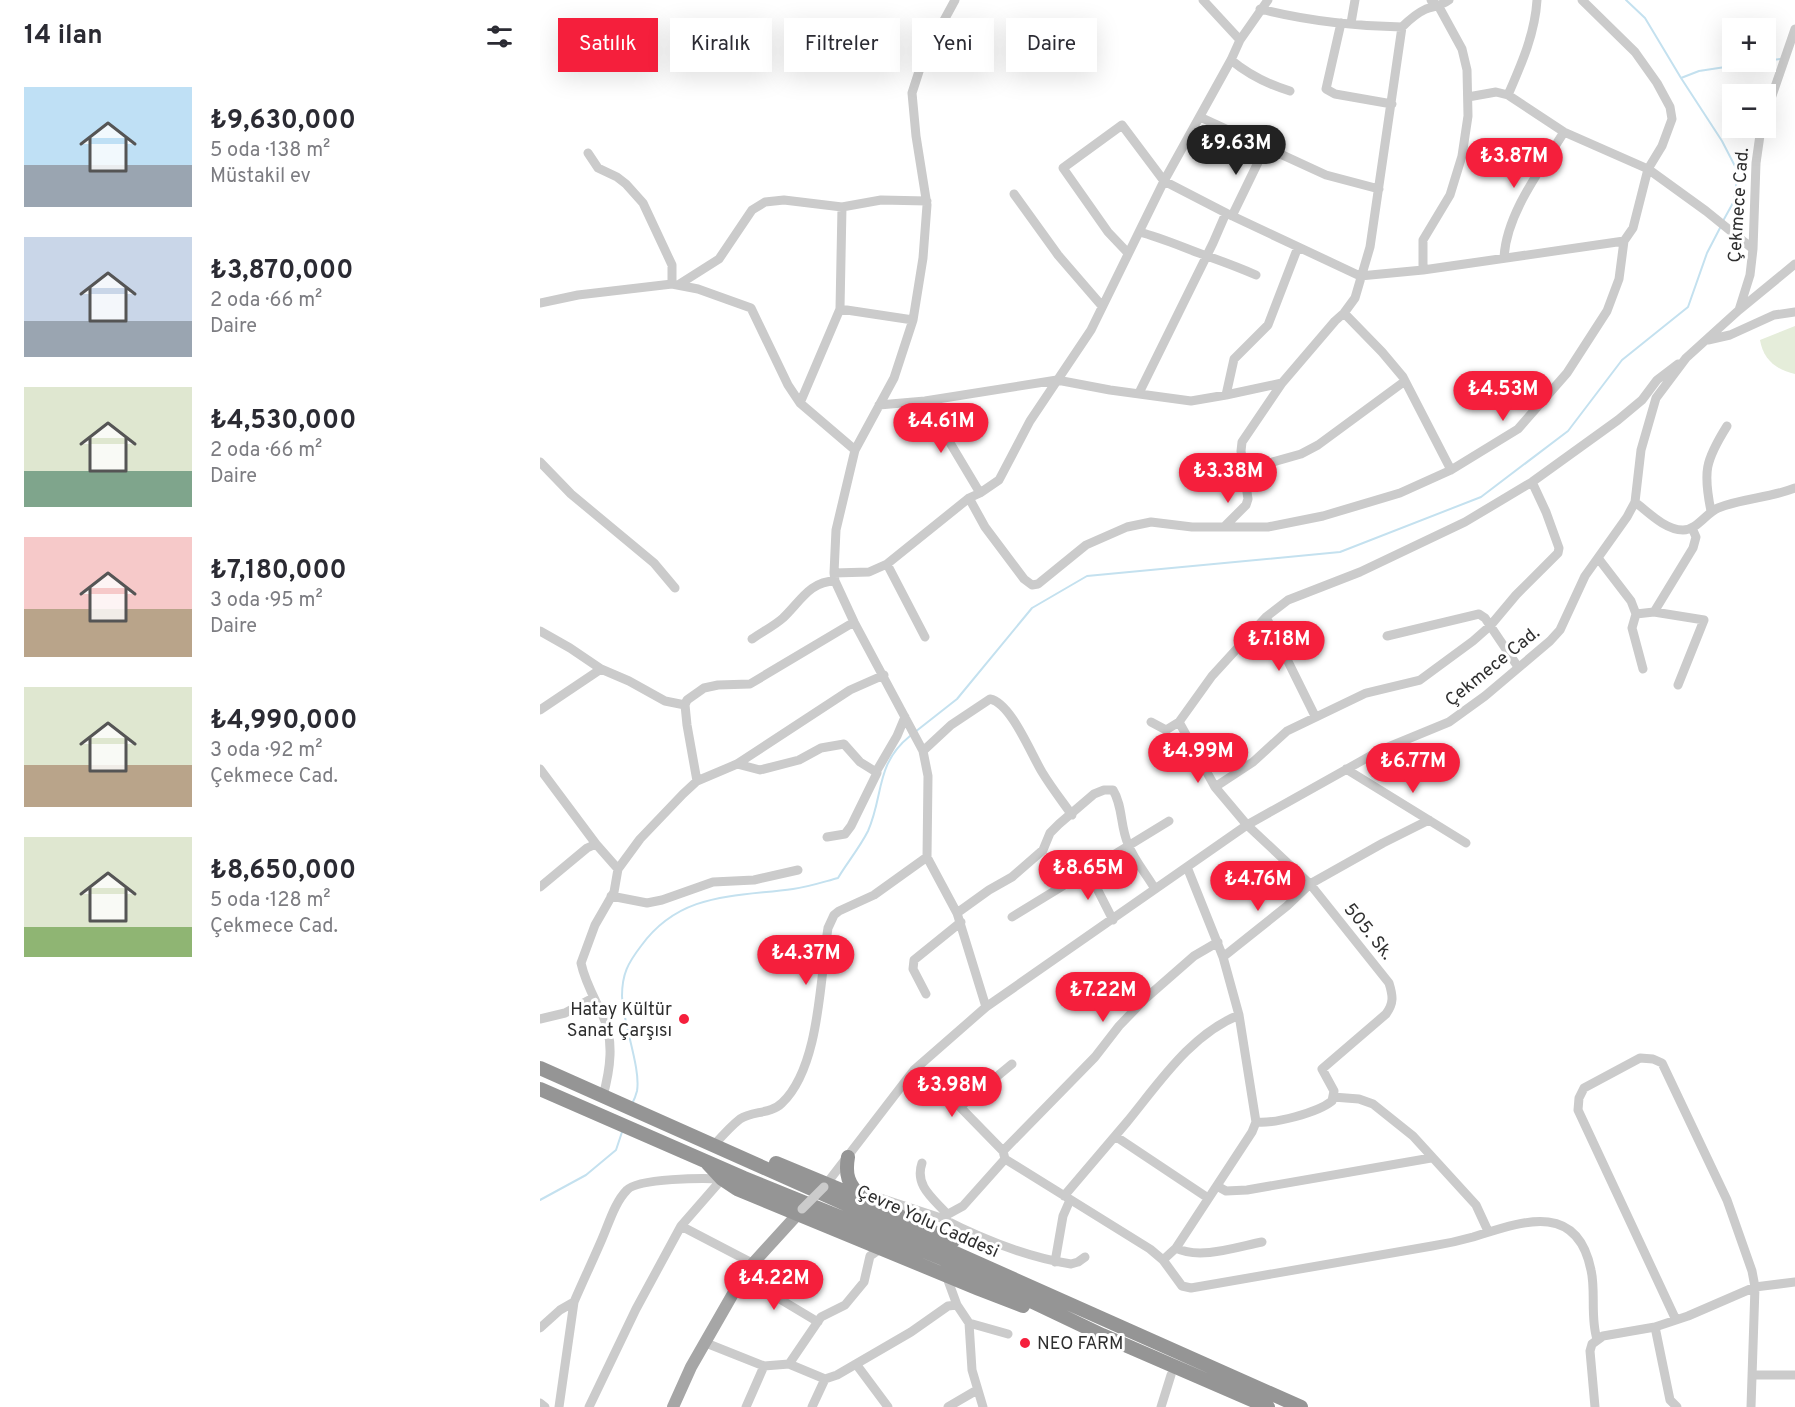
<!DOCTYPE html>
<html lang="tr">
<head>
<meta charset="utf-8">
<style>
  :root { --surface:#fff; --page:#f2f2f3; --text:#2b2b33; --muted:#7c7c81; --accent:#f51f3c }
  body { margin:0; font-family:Overpass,sans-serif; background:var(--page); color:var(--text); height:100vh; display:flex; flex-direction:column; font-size:22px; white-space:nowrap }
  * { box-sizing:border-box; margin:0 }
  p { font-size:20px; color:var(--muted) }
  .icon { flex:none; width:33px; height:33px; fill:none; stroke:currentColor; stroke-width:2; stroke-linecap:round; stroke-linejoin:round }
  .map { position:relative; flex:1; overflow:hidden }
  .sheet { display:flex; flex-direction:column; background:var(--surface); width:540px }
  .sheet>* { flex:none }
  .guide { position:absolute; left:18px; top:18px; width:570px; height:54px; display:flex; gap:12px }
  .buttons { position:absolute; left:1182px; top:18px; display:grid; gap:12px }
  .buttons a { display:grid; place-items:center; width:54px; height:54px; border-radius:0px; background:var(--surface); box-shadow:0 6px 24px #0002; font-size:30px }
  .price { position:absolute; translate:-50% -51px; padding:0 14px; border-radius:21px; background:var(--accent); color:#fff; font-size:20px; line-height:39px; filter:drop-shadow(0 2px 3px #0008) }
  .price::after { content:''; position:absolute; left:50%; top:36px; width:18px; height:14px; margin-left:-9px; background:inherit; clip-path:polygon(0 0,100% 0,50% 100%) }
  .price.current { background:#222; color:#fff }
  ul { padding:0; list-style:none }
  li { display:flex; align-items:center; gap:18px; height:150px; padding:0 24px }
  li span { display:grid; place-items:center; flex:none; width:168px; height:120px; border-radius:0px; color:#555 }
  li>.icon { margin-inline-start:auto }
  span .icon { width:72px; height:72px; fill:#fffc; stroke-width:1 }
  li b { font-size:26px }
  h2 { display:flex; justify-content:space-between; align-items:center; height:72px; padding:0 24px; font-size:26px }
  .chip { padding:0 21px; border-radius:0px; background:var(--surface); box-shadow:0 6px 24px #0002; font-size:21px; line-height:54px }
  .chip.current { background:var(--accent); color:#fff }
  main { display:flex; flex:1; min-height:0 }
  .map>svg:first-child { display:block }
  .green { fill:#e5edda }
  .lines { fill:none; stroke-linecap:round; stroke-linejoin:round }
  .stream { stroke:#c4e1ef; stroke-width:2 }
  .minor { stroke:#cbcbcb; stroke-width:9 }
  .major { stroke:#a6a6a6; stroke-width:12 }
  .highway { stroke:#959595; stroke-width:14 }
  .minor-bridge { stroke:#cbcbcb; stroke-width:9 }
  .poi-dot { fill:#f51f3c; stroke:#fff; stroke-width:2 }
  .labels { text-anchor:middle; stroke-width:6; stroke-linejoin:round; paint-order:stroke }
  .street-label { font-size:18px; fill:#2e2e2e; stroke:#fff }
  .poi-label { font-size:18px; fill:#2e2e2e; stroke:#fff; text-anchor:end }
</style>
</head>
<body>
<main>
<section class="sheet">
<h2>14 ilan<svg class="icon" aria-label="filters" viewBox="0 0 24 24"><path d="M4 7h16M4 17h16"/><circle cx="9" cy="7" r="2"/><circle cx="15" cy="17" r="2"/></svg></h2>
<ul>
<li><span style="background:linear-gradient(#bfe0f5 65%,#9aa5b1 0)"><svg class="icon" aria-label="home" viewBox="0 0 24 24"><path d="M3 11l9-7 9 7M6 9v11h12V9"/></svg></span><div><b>₺9,630,000</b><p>5 oda · 138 m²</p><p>Müstakil ev</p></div></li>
<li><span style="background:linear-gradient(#c9d6e8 70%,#9aa5b1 0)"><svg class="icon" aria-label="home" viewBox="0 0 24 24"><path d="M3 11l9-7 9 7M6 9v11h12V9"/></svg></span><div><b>₺3,870,000</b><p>2 oda · 66 m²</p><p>Daire</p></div></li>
<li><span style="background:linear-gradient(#dfe7d0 70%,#7fa58c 0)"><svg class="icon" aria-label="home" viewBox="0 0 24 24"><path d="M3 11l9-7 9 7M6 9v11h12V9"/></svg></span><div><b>₺4,530,000</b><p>2 oda · 66 m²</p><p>Daire</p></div></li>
<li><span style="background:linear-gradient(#f6c9c9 60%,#b9a48a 0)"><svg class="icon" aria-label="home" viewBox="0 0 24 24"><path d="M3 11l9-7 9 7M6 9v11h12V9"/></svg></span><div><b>₺7,180,000</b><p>3 oda · 95 m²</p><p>Daire</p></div></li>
<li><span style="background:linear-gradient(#dfe7d0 65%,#b9a48a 0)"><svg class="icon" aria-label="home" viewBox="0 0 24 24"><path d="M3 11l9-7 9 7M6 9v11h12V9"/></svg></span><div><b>₺4,990,000</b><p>3 oda · 92 m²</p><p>Çekmece Cad.</p></div></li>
<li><span style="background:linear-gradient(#dfe7d0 75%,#8fb573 0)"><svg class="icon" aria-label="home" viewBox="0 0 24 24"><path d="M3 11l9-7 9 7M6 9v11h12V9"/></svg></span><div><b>₺8,650,000</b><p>5 oda · 128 m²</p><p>Çekmece Cad.</p></div></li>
</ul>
</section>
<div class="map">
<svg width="1255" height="1407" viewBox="0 0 1255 1407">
  <rect width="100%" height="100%" fill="#fff"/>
  <path class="green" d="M 1255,326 L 1255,374 C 1236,370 1223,359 1220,340 Z"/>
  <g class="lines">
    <path class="stream" d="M 1086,0 L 1105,18 L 1141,78 L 1182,141 L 1198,172 L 1194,201 L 1183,221
      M 1226,61 L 1240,59
      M 1141,78 L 1159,71 L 1218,62
      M 375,732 L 417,699 L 492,608 L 547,576 L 800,552 L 941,497 L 1028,431 L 1082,360 L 1148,307 L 1167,253 L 1181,226
      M 92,1104 C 94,1100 96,1095 97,1091 C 101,1068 83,1024 82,996 C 82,974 88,963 101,946 C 140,892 194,897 253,889 C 268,887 283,882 298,878 C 307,863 320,847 328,831 C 344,795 335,764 370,736
      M 0,1200 L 46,1175 L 76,1150 L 83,1129"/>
    <path class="minor" d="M 415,0 L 383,59 L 372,93 L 376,136 L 387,205 L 383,258 L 373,320 L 354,378 L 315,450 L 296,530 L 294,573 L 295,581 L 314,622 L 383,751 L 388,776 L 387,857 L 417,913 L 446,1007
      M 663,0 L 700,40
      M 720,9 C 767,21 814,26 862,27 C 869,20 877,13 886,9 C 895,6 901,6 909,0
      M 801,23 L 786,89 L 795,94 L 852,104
      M 811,23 L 815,0
      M 691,60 C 709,75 727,84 750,91
      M 968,95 C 981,65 995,34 997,0
      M 928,97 L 956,92 L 968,95 L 1024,132 L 1108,169 L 1166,211 L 1213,249
      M 1226,113 L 1255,29
      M 660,117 L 786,175 L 839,189
      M 48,153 L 58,168 L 77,177 L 86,184 L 103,203 L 132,265 L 132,284
      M 474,194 L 518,255 L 562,306
      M 692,216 L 725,148
      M 599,232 C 623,238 644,248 667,256 C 684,262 700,268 716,275
      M 588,253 L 568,232 L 523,168 L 582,125 L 624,181 L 686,213 L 820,276 L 883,270 L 883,240 L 910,195 L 922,156 L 928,116 L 927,70 L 922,49 L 899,7 L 891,0
      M 964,258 C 966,214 1001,169 1024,132
      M 883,270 L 1084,241
      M 138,285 L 179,259 L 212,210 L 225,202 L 244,200 L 302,207 L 341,200 L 387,201
      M 0,303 L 38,295 L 132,284 L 158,289 L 211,308 L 248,385 L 260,403 L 315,450
      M 300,309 L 373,320
      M 1199,310 L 1255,264
      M 804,313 L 842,352 L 863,377 L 911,470
      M 1168,340 L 1190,335 L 1234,315 L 1255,312
      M 599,393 L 673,243 L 686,213
      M 686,395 L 694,359 L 728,325 L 758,247
      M 385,401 L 440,493
      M 260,403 L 300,309 L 302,207
      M 339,405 L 385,401 L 517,380 L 570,390 L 651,401 L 686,395 L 742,383 L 795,321 L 804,313 L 815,298 L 830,247 L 862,27
      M 0,462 L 31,494 L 114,563 L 135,588
      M 704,470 L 761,454 L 778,445 L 865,381
      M 429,498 L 445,527 L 484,579 L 492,585 L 498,584 L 546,545 L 587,527 L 611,522 L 652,527 L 728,527 L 783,516 L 860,493 L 911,470 L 978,429 L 1027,373 L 1067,311 L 1079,279 L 1084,241 L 1093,228 L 1108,169 L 1122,146 L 1132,119 L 1130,107 L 1117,83 L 1095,52 L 1042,0
      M 1095,502 C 1108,512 1125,530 1143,530 C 1157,530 1166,513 1178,508 C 1203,498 1230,498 1255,488
      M 1171,511 C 1163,472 1165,461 1187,426
      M 685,526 L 706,505 L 708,499 L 701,451 L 702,442 L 742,383
      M 1058,558 L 1091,601 L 1096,614 L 1114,612 L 1164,620 L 1138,685
      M 347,564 L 385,637
      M 294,573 L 329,572 L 347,564 L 429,498 L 440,493 L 459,480 L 490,421 L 551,330 L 624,181 L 691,60 L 700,40 L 728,0
      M 1114,612 L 1153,548 L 1156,537 L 1152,528
      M 1096,614 L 1092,628 L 1103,669
      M 726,617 L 775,716
      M 0,631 L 30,648 L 61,669 L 89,681 L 125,701 L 145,705
      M 847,636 L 939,614 L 945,618 L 978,667
      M 212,639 C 222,632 234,626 243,618 C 260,602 270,581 295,581
      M 0,710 L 61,669
      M 611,722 L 626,730 L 639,722 L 672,676 L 726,617 L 748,600 L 820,572 L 925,522 L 992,482 L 1078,420 L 1102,400 L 1117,380 L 1138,364
      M 639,722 L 675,787 L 707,825 L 770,884 L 849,983 C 853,996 854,1003 846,1014 L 782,1069 L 794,1091 L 792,1101 C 777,1113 734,1124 716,1122
      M 383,751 L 411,725 L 450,699 C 471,703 491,754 502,772 C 511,787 522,801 532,815
      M 197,764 L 220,770 L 259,760 L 281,748 L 304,744 L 320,762 L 336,772
      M 0,769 L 56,844
      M 806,769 L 926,843
      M 157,781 L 147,725 L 145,705 L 147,700 L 164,688 L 178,685 L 210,684 L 314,622
      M 675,787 L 713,762 L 747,731 L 826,693 L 880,680 L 933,641 L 950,626 L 976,595 L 1018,553 L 1019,548 L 1006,512 L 992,482
      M 287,837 L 305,834 L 311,826 L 337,773 L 336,772 L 357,736 L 365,717
      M 548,871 L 573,920
      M 0,887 L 47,848 L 56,844 L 78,869
      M 71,896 L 107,903 L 122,900 L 173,882 L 214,880 L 258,870
      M 417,913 L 449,890 L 472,877 L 503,850 L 510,833 L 519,824 L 554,794 L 564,790 L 573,790 C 583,806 580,826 588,844 C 594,860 607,875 615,889
      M 472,917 L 629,821
      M 683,957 L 747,906 L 770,884 L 843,843 L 889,820
      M 386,994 L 373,969 L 374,960 L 421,922
      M 0,1019 L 25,1013 L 53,998
      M 377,1068 L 420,1107 L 463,1151
      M 63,1096 C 70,1070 75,1040 62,1014 C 54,997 45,982 41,963 L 55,925 L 74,892 L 78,869 L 100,839 L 143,794 L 157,781 L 197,764 L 310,690 L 344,675
      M 793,1097 L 819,1099 L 833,1104 L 873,1136 L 936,1205 L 948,1231
      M 420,1107 L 472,1064
      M 575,1136 L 668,1198
      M 174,1145 C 182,1136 191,1126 200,1119 C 212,1111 231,1114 242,1103 C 280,1067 280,978 288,928 L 294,915 L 299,911 L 334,895 L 387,857
      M 465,1159 L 610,1249 L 623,1260 L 642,1286 L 651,1288 L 892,1246 C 905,1244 919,1241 933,1237 C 981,1222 1037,1200 1051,1270 C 1056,1291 1050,1318 1057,1339
      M 382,1163 C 374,1186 394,1199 408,1215
      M 677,1186 L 686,1191 L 707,1190 L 891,1158
      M 284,1187 L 374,1070 L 446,1007 L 707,825 L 841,750 L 909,722 L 945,696 L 1010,641 L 1020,630 L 1045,576 L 1087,517 L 1095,502 L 1101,450 L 1116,398 L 1146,358 L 1199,310 L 1210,275 L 1213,249 L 1216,163 L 1221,128
      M 524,1196 C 545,1171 566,1147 587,1122 C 619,1083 651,1034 699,1015
      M 330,1202 L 334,1196 L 401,1218 L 423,1206 L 465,1159 L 463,1151 L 555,1057 L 579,1026 L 606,998 L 654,956 L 678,942
      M 401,1218 C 442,1239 485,1257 531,1264 L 538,1262 L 545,1257
      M 141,1226 L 182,1179
      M 636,1248 C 659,1260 697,1247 722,1242
      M 623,1260 L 636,1248 L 712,1132 L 716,1122 L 699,1015 L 683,957 L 647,867
      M 515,1262 L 523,1216 L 530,1200
      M 406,1275 L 417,1305 L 429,1323 L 432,1370 L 443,1407
      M 202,1280 L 238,1298 L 278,1322
      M 1136,1320 L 1038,1110 L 1039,1098 L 1044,1088 L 1100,1058 L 1113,1059 L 1122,1063 L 1187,1200 L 1212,1271 L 1215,1287 L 1211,1407
      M 429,1323 L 468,1334
      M 1115,1327 L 1130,1400 L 1137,1407
      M 0,1328 L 20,1310 L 34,1302 C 43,1281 53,1260 62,1239 C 69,1223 75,1202 87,1190 C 98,1178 164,1178 182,1179
      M 166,1343 L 224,1366 L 249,1364 L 285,1379
      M 249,1364 L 281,1317 L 305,1305 L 324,1282 L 330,1256 L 340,1249
      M 316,1364 L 348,1407
      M 1212,1375 L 1255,1375
      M 0,1403 L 5,1407
      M 19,1407 L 34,1302
      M 49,1407 L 96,1309 L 141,1226 L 212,1263
      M 206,1407 L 224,1366
      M 272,1407 L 285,1379 L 297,1375 L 371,1332 L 408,1306 L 417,1305
      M 408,1407 L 437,1390
      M 621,1407 L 631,1375
      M 1055,1407 L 1050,1351 L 1052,1344 L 1063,1336 L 1115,1327 L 1148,1316 L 1215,1287 L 1255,1282"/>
    <path class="major" d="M 133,1407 L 151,1367 L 206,1271 L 257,1215"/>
    <path class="highway" d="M 0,1068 L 761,1407
      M 0,1089 L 204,1178 L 401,1258 L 562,1335 L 728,1407
      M 308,1157 C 305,1174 308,1185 321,1196
      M 236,1163 L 330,1202 L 413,1241
      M 168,1164 L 182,1179 L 197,1189 L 439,1289 L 483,1306"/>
    <path class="minor-bridge" d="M 262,1209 L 284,1187"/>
  </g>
  <g class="poi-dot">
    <circle cx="144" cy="1019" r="6"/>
    <circle cx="485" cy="1343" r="6"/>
  </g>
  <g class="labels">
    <g class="street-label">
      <text transform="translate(1198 205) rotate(-86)" y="6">Çekmece Cad.</text>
      <text transform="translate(952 666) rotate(-39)" y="6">Çekmece Cad.</text>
      <text transform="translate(829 931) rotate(51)" y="6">505. Sk.</text>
      <text transform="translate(388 1221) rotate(24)" y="6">Çevre Yolu Caddesi</text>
    </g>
    <g class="poi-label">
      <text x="132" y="1015">Hatay Kültür<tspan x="132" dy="21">Sanat Çarşısı</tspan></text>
      <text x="497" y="1349" text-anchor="start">NEO FARM</text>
    </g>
  </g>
</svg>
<div class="buttons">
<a>+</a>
<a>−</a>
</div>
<b class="price current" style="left:696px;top:176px">₺9.63M</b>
<b class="price" style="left:974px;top:189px">₺3.87M</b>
<b class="price" style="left:963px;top:422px">₺4.53M</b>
<b class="price" style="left:401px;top:454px">₺4.61M</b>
<b class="price" style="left:688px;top:504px">₺3.38M</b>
<b class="price" style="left:739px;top:672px">₺7.18M</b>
<b class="price" style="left:658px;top:784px">₺4.99M</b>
<b class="price" style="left:873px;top:794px">₺6.77M</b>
<b class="price" style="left:548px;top:901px">₺8.65M</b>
<b class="price" style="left:718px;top:912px">₺4.76M</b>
<b class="price" style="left:266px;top:986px">₺4.37M</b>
<b class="price" style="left:563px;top:1023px">₺7.22M</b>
<b class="price" style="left:412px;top:1118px">₺3.98M</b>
<b class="price" style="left:234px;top:1311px">₺4.22M</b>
<div class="guide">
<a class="chip current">Satılık</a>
<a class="chip">Kiralık</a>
<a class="chip">Filtreler</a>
<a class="chip">Yeni</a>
<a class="chip">Daire</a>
</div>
</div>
</main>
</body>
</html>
